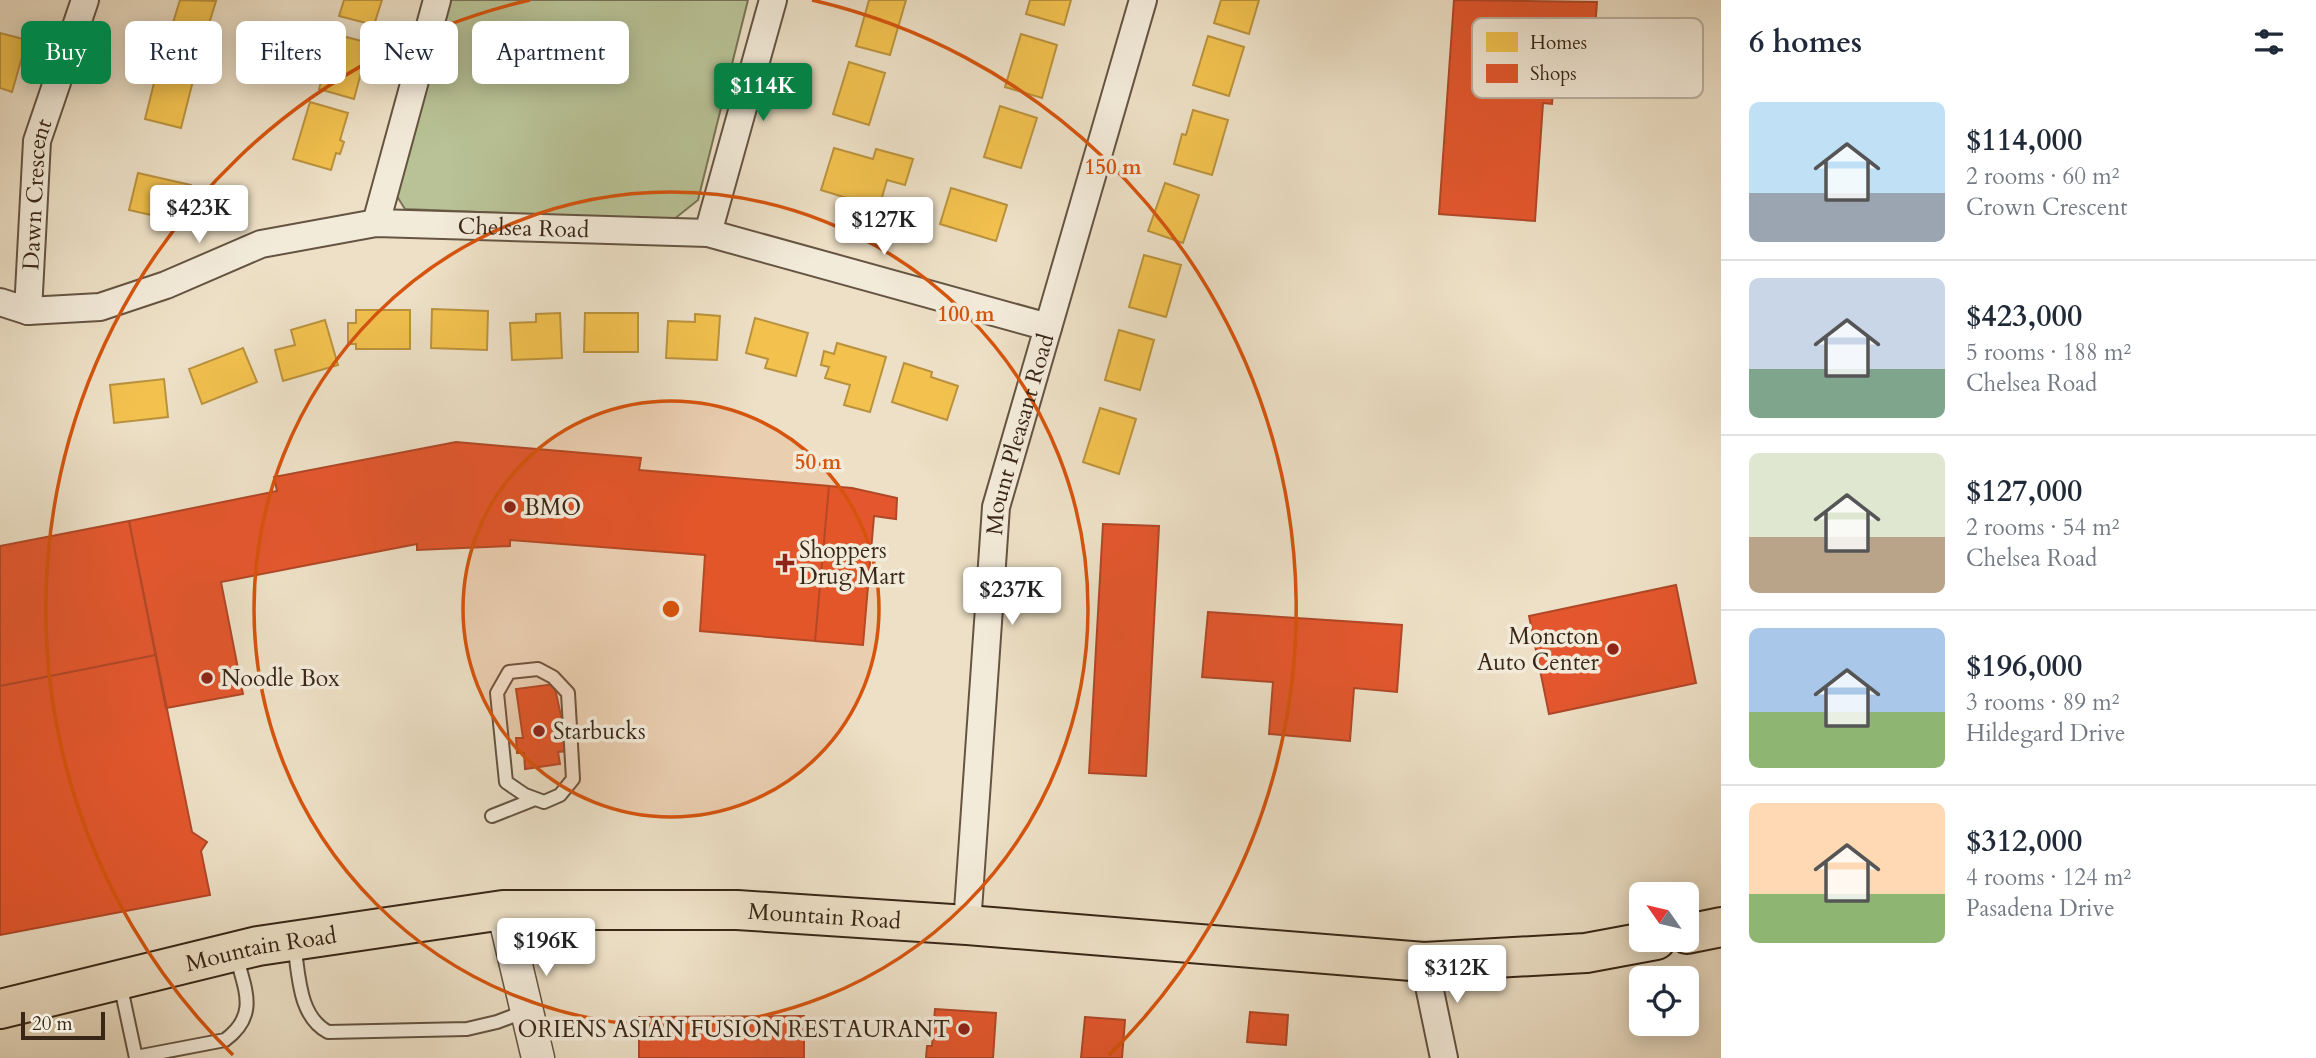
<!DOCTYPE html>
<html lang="en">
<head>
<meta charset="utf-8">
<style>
  :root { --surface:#fff; --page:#f6f6f7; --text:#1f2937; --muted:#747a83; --line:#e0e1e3; --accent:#0b8043 }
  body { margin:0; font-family:Cardo,serif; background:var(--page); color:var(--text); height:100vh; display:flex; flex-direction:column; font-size:26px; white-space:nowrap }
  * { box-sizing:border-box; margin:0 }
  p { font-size:23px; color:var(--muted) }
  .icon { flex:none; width:38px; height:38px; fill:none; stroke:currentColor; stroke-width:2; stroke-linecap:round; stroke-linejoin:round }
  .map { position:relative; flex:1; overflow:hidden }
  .details { display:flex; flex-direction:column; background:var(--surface); width:595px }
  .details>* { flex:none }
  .guide { position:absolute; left:21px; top:21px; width:665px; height:63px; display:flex; gap:14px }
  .needle { width:46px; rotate:304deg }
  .controls { position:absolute; left:1629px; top:882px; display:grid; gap:14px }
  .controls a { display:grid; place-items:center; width:70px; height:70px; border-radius:10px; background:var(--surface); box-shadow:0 4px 18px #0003; font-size:35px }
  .scale { position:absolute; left:21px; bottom:18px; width:84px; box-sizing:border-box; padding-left:7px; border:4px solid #382616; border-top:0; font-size:19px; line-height:24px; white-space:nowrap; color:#382616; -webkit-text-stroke:5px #f3ebda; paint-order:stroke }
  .price { position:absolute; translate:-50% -60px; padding:0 16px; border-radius:7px; background:#fff; color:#222; font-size:23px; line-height:46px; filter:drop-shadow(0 2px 4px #0008) }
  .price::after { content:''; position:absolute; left:50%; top:42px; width:21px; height:16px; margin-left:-10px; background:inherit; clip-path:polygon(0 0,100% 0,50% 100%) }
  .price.active { background:var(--accent); color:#fff }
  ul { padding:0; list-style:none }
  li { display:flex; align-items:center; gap:21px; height:175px; padding:0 28px }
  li+li { border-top:2px solid var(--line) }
  li span { display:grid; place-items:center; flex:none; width:196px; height:140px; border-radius:10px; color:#555 }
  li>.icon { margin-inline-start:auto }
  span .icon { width:84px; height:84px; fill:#fffc; stroke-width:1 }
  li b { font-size:30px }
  h2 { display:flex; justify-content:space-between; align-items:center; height:84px; padding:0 28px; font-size:30px }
  .chip { padding:0 24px; border-radius:10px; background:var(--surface); box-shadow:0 4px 18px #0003; font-size:24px; line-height:63px }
  .chip.active { background:var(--accent); color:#fff }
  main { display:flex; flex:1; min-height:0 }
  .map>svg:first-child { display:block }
  .green { fill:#b8c296; stroke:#787456; stroke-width:2 }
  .homes { fill:#f2c14e; stroke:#ba923d; stroke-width:2 }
  .shops { fill:#e4572e; stroke:#b04827; stroke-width:2 }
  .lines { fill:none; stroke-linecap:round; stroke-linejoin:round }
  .service-casing { stroke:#655442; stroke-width:16 }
  .minor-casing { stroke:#655442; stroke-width:30 }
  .tertiary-casing { stroke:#655442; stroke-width:35 }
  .primary-casing { stroke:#382616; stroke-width:42 }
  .service { stroke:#f3ebda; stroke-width:12 }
  .minor { stroke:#f3ebda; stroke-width:26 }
  .tertiary { stroke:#f3ebda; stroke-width:32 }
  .primary { stroke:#ede0c6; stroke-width:38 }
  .ring { fill:none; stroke:#d6540d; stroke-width:3.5 }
  .poi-dot { fill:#8f2418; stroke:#f3ebda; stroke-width:2.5 }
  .labels { text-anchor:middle; stroke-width:7; stroke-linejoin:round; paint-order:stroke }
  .street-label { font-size:23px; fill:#382616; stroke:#f3ebda }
  .poi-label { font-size:23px; fill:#382616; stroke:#f3ebda; text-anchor:start }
  .key { fill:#f3ebda; stroke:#bbb09f; stroke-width:2 }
  .key-label { font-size:19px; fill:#382616 }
  .centre { fill:#d6540d; stroke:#f3ebda; stroke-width:3.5 }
  .ring-label { font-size:21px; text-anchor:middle; font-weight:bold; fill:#d6540d; stroke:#f3ebda; stroke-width:7; stroke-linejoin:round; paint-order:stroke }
</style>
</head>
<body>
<main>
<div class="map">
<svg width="1721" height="1058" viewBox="0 0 1721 1058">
  <rect width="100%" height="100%" fill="#ede0c6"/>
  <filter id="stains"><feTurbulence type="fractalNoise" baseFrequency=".00286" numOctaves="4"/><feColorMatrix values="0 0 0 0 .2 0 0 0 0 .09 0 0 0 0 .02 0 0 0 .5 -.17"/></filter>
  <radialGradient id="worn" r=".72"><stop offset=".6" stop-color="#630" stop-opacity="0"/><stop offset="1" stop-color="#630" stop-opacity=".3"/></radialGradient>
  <path class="green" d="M 446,0 L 748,0 L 698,200 L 673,220 L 405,209 L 393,190 Z"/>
  <path class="homes" d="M 180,0 L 216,1 L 199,56 L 166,45 Z
    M 344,0 L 382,0 L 374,25 L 339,16 Z
    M 869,0 L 906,0 L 890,55 L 856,46 Z
    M 1030,0 L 1071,0 L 1064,25 L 1026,14 Z
    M 1221,0 L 1259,0 L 1249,34 L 1214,23 Z
    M 0,33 L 27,40 L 12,92 L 0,88 Z
    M 335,34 L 369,43 L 354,99 L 319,89 Z
    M 1021,34 L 1057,45 L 1042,98 L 1005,87 Z
    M 1208,36 L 1244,47 L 1229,96 L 1193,85 Z
    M 849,62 L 885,73 L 869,125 L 833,114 Z
    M 159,63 L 195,73 L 181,128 L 145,119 Z
    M 310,102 L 348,113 L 340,140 L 344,142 L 340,154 L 336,153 L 331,170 L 293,159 Z
    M 1000,106 L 1037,118 L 1021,168 L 984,157 Z
    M 1193,110 L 1228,120 L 1212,175 L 1174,164 L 1182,134 L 1186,135 Z
    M 834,148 L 873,159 L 876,149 L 913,159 L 905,185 L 887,180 L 880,204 L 867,201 L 866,204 L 821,190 Z
    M 138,173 L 191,185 L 182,222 L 129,210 Z
    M 1165,183 L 1199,195 L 1183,243 L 1148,231 Z
    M 951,188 L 1007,205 L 996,241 L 940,224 Z
    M 1144,255 L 1181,265 L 1166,317 L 1129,307 Z
    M 432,309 L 488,311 L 487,350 L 431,348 Z
    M 356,310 L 410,310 L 410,349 L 356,349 L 356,344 L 348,344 L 348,323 L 356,323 Z
    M 560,313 L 562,358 L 512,360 L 510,323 L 536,322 L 536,314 Z
    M 585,313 L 638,313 L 638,352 L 584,352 Z
    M 695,314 L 720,316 L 717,360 L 666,358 L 668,321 L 695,322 Z
    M 755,318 L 808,333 L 796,376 L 765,368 L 768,359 L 746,353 Z
    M 325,320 L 338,365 L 283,381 L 275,350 L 295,345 L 291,330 Z
    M 1119,330 L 1154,340 L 1140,390 L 1105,380 Z
    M 837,343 L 886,357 L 870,412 L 844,405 L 850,385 L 825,378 L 829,367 L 821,365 L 824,351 L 834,354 Z
    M 243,348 L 257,382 L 202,404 L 189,369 Z
    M 904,363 L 932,372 L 931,377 L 958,386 L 947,420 L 892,402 Z
    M 164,379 L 168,417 L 114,423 L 110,385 Z
    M 1100,408 L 1136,419 L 1119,474 L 1083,462 Z"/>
  <path class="shops" d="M 1454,0 L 1597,2 L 1592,69 L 1555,66 L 1552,104 L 1543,103 L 1535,221 L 1439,214 Z
    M 456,442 L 641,458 L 639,470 L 829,486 L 815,641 L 700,631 L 705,555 L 510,540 L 510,546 L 417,550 L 417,544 L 221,582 L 243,694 L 166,708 L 129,521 L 277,491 L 274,477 Z
    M 829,486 L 852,488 L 897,498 L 896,519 L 874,516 L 863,645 L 815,641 Z
    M 129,521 L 156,655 L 0,686 L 0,546 Z
    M 1103,524 L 1159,526 L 1146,776 L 1089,773 Z
    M 1676,585 L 1696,683 L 1549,714 L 1529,616 Z
    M 1208,612 L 1402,625 L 1397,692 L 1354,688 L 1350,741 L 1269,734 L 1273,682 L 1202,677 Z
    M 156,655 L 192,832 L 207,842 L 201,851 L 210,895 L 0,935 L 0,686 Z
    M 554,684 L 563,725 L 556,724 L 557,737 L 566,737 L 568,751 L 558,752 L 560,764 L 525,769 L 524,753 L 517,753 L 516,738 L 523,738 L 516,689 Z
    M 935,1009 L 996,1013 L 993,1058 L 926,1058 L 927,1046 L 932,1046 Z
    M 1250,1012 L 1288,1015 L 1286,1045 L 1247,1042 Z
    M 804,1016 L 804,1058 L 639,1058 L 639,1017 Z
    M 1085,1017 L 1125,1020 L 1122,1058 L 1081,1058 Z"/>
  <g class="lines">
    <g class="service-casing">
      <path id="service" d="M 538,669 L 553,677 L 568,693 L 573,779 L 560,795 L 544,802 L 525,795 L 506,782 L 497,693 L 509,672 Z
        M 492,816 L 535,799
        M 294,944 C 299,974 298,1016 328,1032 L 467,1029 L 497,1022 L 526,1011
        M 120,983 L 136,1058
        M 136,1057 L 225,1040 C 259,1015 245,990 236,955"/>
    </g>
    <g class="minor-casing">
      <g id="minor">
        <path d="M 376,223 L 437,0"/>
        <path d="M 708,233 L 773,0"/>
        <path id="s1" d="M 0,302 L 28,311 L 100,307 L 166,285 L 261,244 L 376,223 L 708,233 L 1048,327"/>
        <path id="s2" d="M 28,311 L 37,141 L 85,0"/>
        <path id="s3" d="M 967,925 L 996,507 L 1143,0"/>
        <path d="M 1424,962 L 1444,1058"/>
      </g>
    </g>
    <g class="tertiary-casing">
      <path id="tertiary" d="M 503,910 L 538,1058"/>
    </g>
    <g class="primary-casing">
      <g id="primary">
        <path d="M 1687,934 L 1721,927"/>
        <path id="s4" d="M 0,1009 L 258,946 L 503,910 L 737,910 L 967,925 L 1424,962 L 1586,953 L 1656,940"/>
      </g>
    </g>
    <use href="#service" class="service"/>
    <use href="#minor" class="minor"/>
    <use href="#tertiary" class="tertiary"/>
    <use href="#primary" class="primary"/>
  </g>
  <circle cx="671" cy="609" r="208" fill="#d6540d" fill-opacity=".12"/>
  <g class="ring">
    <circle cx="671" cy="609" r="208"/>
    <circle cx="671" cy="609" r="417"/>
    <path d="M233 1055A625 625 0 0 1 530 0M812 0A625 625 0 0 1 1109 1055"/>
  </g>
  <g class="poi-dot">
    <circle cx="510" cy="507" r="7"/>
    <path d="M781.5 552.5h7v7h7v7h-7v7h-7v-7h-7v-7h7z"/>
    <circle cx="1613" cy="649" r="7"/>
    <circle cx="207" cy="678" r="7"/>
    <circle cx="539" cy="731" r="7"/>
    <circle cx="964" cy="1029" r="7"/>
  </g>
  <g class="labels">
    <g class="street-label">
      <text dy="8" stroke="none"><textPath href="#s2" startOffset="117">Dawn Crescent</textPath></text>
      <text dy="8" stroke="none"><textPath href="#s1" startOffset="539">Chelsea Road</textPath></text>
      <text dy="8" stroke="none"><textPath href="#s3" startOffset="495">Mount Pleasant Road</textPath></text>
      <text dy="8" stroke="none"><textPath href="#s4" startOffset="835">Mountain Road</textPath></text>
      <text dy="8" stroke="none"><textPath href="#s4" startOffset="268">Mountain Road</textPath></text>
    </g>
    <g class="poi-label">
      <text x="524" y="515">BMO</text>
      <text x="799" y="558">Shoppers<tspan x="799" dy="26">Drug Mart</tspan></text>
      <text x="1599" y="644" text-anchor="end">Moncton<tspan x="1599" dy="26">Auto Center</tspan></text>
      <text x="221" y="686">Noodle Box</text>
      <text x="553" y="739">Starbucks</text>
      <text x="950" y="1037" text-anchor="end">ORIENS ASIAN FUSION RESTAURANT</text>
    </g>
  </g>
  <rect x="1472" y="18" width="231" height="80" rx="10" class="key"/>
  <rect x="1486" y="32" width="32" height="20" fill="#f2c14e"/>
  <rect x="1486" y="64" width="32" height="19" fill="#e4572e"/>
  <g class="key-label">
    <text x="1530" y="49">Homes</text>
    <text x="1530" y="80">Shops</text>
  </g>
  <circle cx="671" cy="609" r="10" class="centre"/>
  <g class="ring-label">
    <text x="1113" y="174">150 m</text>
    <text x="966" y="321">100 m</text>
    <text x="818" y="469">50 m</text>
  </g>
  <rect width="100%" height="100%" filter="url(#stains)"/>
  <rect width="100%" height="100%" fill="url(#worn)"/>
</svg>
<div class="controls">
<a><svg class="needle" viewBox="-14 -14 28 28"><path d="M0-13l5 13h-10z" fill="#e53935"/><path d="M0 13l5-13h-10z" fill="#747a83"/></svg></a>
<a><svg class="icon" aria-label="locate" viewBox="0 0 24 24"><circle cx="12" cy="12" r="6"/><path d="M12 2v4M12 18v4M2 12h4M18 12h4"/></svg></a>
</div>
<div class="scale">20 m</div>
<b class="price active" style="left:763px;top:123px">$114K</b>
<b class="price" style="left:199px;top:245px">$423K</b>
<b class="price" style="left:884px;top:257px">$127K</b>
<b class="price" style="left:1012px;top:627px">$237K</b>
<b class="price" style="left:546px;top:978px">$196K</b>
<b class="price" style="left:1457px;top:1005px">$312K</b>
<div class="guide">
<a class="chip active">Buy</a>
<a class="chip">Rent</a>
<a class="chip">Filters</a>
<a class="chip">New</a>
<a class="chip">Apartment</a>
</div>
</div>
<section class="details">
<h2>6 homes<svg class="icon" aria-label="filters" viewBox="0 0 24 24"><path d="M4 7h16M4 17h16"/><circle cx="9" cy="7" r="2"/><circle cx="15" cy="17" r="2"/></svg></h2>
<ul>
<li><span style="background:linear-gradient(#bfe0f5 65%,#9aa5b1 0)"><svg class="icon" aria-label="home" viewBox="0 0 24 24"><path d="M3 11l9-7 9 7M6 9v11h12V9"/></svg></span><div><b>$114,000</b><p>2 rooms · 60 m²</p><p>Crown Crescent</p></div></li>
<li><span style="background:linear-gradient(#c9d6e8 65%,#7fa58c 0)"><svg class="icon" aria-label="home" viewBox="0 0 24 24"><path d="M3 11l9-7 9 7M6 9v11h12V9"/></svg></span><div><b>$423,000</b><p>5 rooms · 188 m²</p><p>Chelsea Road</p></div></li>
<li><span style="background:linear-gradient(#dfe7d0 60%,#b9a48a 0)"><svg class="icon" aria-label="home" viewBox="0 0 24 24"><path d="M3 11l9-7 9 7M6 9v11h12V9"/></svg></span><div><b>$127,000</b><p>2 rooms · 54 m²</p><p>Chelsea Road</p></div></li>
<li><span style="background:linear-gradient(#a9c7e8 60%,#8fb573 0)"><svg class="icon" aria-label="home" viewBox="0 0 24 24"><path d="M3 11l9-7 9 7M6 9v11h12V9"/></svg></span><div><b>$196,000</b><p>3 rooms · 89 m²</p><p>Hildegard Drive</p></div></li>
<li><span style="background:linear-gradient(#ffd9b3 65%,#8fb573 0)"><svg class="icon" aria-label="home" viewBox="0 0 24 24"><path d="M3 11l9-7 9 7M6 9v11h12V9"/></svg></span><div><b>$312,000</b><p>4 rooms · 124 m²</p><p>Pasadena Drive</p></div></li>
</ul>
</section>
</main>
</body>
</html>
